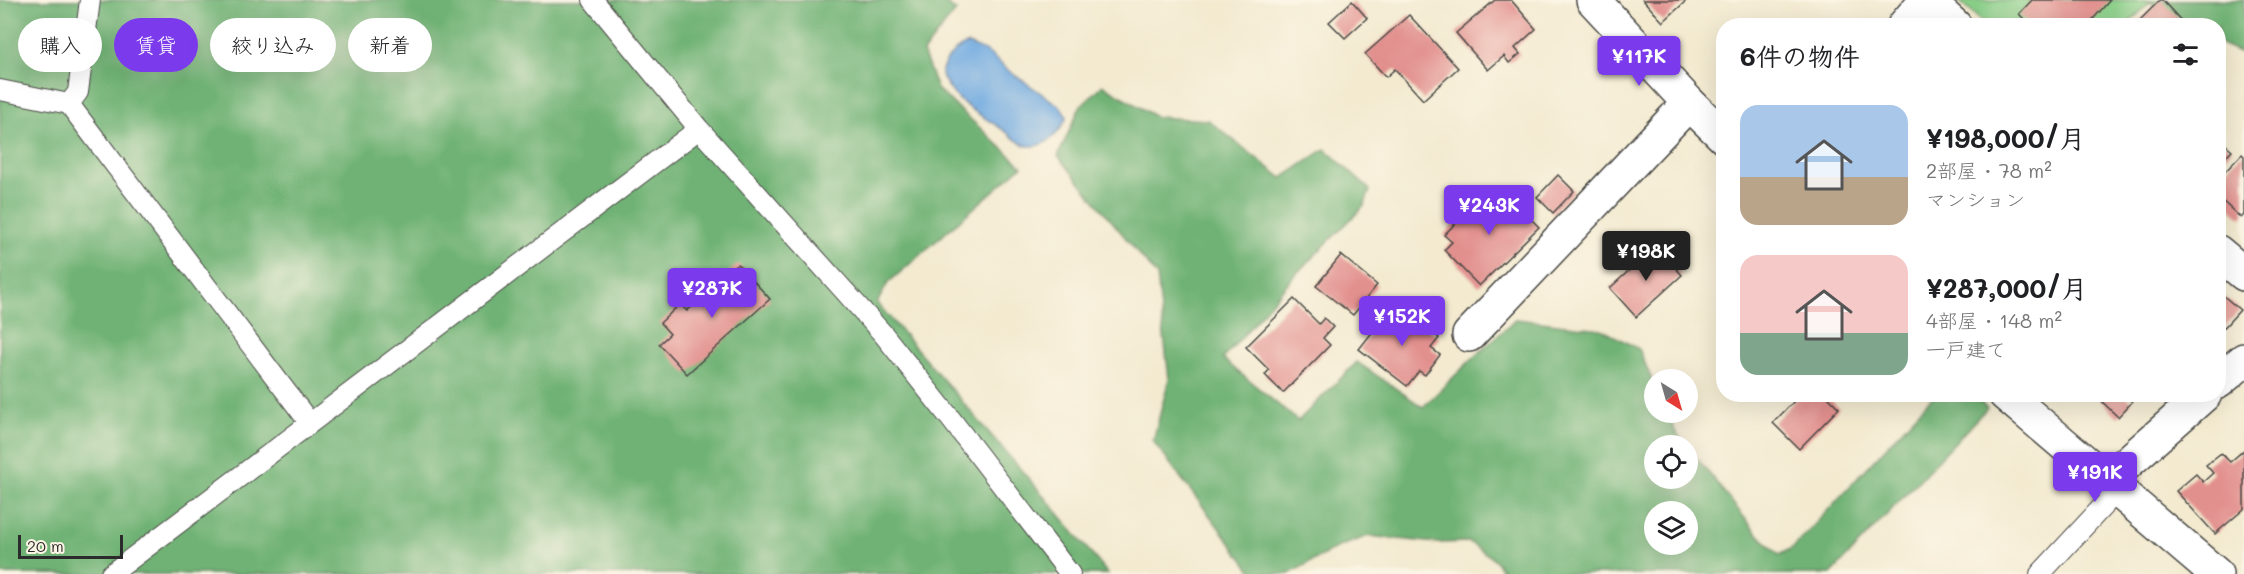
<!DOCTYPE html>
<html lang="ja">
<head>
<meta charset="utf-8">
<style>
  :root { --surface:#fff; --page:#f2f2f2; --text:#202124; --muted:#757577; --accent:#7c3aed }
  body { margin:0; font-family:Mali,"Klee One",sans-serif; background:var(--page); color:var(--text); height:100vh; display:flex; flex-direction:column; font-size:22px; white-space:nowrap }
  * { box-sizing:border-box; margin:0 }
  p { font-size:20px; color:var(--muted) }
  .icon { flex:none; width:33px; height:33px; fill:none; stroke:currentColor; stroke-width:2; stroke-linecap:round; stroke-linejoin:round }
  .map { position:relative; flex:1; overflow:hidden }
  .sheet { position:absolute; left:1716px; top:18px; width:510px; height:384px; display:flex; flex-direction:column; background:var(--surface); border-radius:24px; box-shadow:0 6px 24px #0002 }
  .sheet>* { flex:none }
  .top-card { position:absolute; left:18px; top:18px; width:570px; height:54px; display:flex; gap:12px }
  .needle { width:39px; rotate:143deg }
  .tools { position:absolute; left:1644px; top:369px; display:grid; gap:12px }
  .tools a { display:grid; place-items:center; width:54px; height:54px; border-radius:50%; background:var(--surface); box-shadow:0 6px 24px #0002; font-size:30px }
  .scale { position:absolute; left:18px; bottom:15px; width:105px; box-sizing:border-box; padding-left:6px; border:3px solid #2b2b2b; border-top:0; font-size:16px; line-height:21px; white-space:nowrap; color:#2b2b2b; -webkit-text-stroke:4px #fcf5e5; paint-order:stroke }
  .price { position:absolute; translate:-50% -51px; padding:0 14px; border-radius:6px; background:var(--accent); color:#fff; font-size:20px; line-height:39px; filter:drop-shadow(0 2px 3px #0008) }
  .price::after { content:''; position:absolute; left:50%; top:36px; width:18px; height:14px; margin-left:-9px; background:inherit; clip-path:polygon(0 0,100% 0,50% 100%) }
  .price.on { background:#222; color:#fff }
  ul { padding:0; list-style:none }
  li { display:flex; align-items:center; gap:18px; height:150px; padding:0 24px }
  li span { display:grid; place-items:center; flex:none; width:168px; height:120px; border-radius:18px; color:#555 }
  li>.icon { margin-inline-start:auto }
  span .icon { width:72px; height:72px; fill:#fffc; stroke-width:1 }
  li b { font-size:26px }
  h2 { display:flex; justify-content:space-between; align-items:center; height:72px; padding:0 24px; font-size:26px }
  .chip { padding:0 21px; border-radius:27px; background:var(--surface); box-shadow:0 6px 24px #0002; font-size:21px; line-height:54px }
  .chip.on { background:var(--accent); color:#fff }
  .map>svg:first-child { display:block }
  .green { fill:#8acf89; stroke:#5a7d5a; stroke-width:1.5 }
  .forest { fill:#6fb275; stroke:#4d6e50; stroke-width:1.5; fill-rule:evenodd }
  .water { fill:#71aae1; stroke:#4e6a86; stroke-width:1.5 }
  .building { fill:#e2908e }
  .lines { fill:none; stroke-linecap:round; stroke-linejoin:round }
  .service-casing { stroke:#494844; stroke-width:22 }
  .minor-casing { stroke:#494844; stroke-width:36 }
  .tertiary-casing { stroke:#494844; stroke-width:36 }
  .service { stroke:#fff; stroke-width:20 }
  .minor { stroke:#fff; stroke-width:33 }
  .tertiary { stroke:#fff; stroke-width:33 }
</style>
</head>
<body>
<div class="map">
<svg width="2244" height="574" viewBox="0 0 2244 574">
  <rect width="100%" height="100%" fill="#fcf5e5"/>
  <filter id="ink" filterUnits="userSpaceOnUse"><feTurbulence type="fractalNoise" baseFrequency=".0167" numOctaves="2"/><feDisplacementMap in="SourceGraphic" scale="12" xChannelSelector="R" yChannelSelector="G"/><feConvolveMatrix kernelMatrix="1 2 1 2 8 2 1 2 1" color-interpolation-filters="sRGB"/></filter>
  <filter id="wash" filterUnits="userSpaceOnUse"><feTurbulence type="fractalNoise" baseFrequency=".008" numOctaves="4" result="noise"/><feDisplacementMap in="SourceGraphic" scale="24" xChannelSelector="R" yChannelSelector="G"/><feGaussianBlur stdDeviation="1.35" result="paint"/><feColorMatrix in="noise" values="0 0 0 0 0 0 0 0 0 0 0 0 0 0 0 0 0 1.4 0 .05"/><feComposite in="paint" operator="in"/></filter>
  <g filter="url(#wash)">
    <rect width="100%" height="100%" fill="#f3ead0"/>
    <path class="green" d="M 1958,0 L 2147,0 L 2150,2 L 2127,25 L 1987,26 Z"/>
    <path class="forest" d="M 0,0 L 941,0 L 956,11 L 923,52 L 937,89 L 1022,166 L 888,283 L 877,303 L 1054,508 L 1108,574 L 0,574 Z
      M 2147,0 L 2244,0 L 2244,54 L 2219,43 L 2218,26 L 2189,25 Z
      M 1103,85 L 1156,117 L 1208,120 L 1282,178 L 1325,149 L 1370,190 L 1364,206 L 1293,277 L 1223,359 L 1298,421 L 1357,362 L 1423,407 L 1473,358 L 1516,319 L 1601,329 L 1639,349 L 1654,385 L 1654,412 L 1667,413 L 1675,431 L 1686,445 L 1654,446 L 1654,478 L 1688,478 L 1688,447 L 1755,531 L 1779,555 L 1794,547 L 1934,395 L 1974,395 L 1987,408 L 1831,574 L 1505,574 L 1494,559 L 1469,542 L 1437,543 L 1368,536 L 1336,548 L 1289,574 L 1254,574 L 1153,441 L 1169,379 L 1157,276 L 1058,156 L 1080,107 ZM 1654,512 L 1688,512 L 1688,544 L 1654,544 Z"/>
    <path class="water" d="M 968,44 L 987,52 L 1009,71 L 1061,107 L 1067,117 C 1060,132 1048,147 1029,146 C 1021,146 1012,136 1006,132 C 981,114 952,103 941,73 C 946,58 953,50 968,44 Z"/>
    <g id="blocks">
      <path class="building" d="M 1495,0 L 1511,0 L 1536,29 L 1515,48 L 1520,54 L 1509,63 L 1504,56 L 1488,70 L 1456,33 Z
        M 1643,0 L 1687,0 L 1663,22 Z
        M 2032,0 L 2110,0 L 2087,26 L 2031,26 L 2019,14 Z
        M 2160,0 L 2162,0 L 2186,26 L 2134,26 Z
        M 1352,1 L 1367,18 L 1345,38 L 1329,22 Z
        M 1409,15 L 1458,68 L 1423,100 L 1395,69 L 1386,77 L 1365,54 Z
        M 2218,138 L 2232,150 L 2218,164 Z
        M 2242,154 L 2244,156 L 2244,215 L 2241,218 L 2218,197 L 2218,179 Z
        M 1558,175 L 1574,191 L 1553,213 L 1537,197 Z
        M 1499,187 L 1539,227 L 1479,286 L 1444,250 L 1452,242 L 1444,235 L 1460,219 L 1464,222 Z
        M 1656,246 L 1682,275 L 1636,317 L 1610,288 Z
        M 1341,255 L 1377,285 L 1353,315 L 1316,286 Z
        M 738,264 L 770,299 L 687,374 L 659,344 L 670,334 L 660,323 L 680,304 L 687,311 Z
        M 2218,291 L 2240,310 L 2218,334 Z
        M 1294,299 L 1319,324 L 1324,318 L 1333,327 L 1323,338 L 1330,345 L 1283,393 L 1265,375 L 1269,370 L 1246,347 Z
        M 1389,311 L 1400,321 L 1407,312 L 1439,338 L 1431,348 L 1440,355 L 1425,375 L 1419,371 L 1407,386 L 1359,349 Z
        M 1801,394 L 1825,394 L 1839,408 L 1799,449 L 1773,423 Z
        M 2094,394 L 2129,394 L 2127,397 L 2132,402 L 2118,417 Z
        M 2244,450 L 2244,509 L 2215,534 L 2176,491 L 2196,474 L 2203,482 L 2213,473 L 2206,465 L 2221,453 L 2230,462 Z"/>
    </g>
  </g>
  <g filter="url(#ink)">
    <use href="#blocks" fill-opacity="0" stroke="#494844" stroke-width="1.5"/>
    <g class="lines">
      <g class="service-casing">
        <path id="service" d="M 593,0 L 699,129 L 884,335 L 950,418 L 1070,574
          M 0,90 L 69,104 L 309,422
          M 69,104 L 78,92 L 90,0
          M 111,574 L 699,129
          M 2040,574 L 2118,490"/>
      </g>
      <g class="minor-casing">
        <path id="minor" d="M 1904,26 L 1926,0 L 1955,26
          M 2218,252 L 2244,274
          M 1469,335 L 1689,103
          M 2218,382 L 2244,360
          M 2108,480 L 2205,394"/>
      </g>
      <g class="tertiary-casing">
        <path id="tertiary" d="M 1593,0 L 1689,103 L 1724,137
          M 2005,394 L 2216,574"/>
      </g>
      <use href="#service" class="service"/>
      <use href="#minor" class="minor"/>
      <use href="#tertiary" class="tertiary"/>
    </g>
  </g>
</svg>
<div class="tools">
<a><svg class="needle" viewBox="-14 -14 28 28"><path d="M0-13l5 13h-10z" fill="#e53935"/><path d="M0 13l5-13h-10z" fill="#757577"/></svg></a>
<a><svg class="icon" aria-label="locate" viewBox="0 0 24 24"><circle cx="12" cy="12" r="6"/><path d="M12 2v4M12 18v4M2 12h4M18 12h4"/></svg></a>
<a><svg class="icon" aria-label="layers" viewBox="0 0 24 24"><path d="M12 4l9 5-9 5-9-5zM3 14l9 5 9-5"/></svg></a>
</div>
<div class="scale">20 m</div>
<b class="price" style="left:1639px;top:87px">¥117K</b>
<b class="price" style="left:1489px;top:236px">¥243K</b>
<b class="price on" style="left:1646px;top:282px">¥198K</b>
<b class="price" style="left:712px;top:319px">¥287K</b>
<b class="price" style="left:1402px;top:347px">¥152K</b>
<b class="price" style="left:2095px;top:503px">¥191K</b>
<div class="top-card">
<a class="chip">購入</a>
<a class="chip on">賃貸</a>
<a class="chip">絞り込み</a>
<a class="chip">新着</a>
</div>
<section class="sheet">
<h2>6件の物件<svg class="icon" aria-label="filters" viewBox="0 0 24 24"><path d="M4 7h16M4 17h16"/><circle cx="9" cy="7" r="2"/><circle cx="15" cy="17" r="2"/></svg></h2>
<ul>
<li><span style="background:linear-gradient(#a9c7e8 60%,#b9a48a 0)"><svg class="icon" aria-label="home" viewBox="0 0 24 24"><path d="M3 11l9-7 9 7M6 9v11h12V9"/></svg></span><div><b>¥198,000/月</b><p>2部屋 · 78 m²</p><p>マンション</p></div></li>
<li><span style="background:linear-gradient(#f6c9c9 65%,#7fa58c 0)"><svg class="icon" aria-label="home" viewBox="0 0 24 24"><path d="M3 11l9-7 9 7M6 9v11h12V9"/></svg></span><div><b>¥287,000/月</b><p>4部屋 · 148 m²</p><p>一戸建て</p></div></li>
</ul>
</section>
</div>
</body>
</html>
